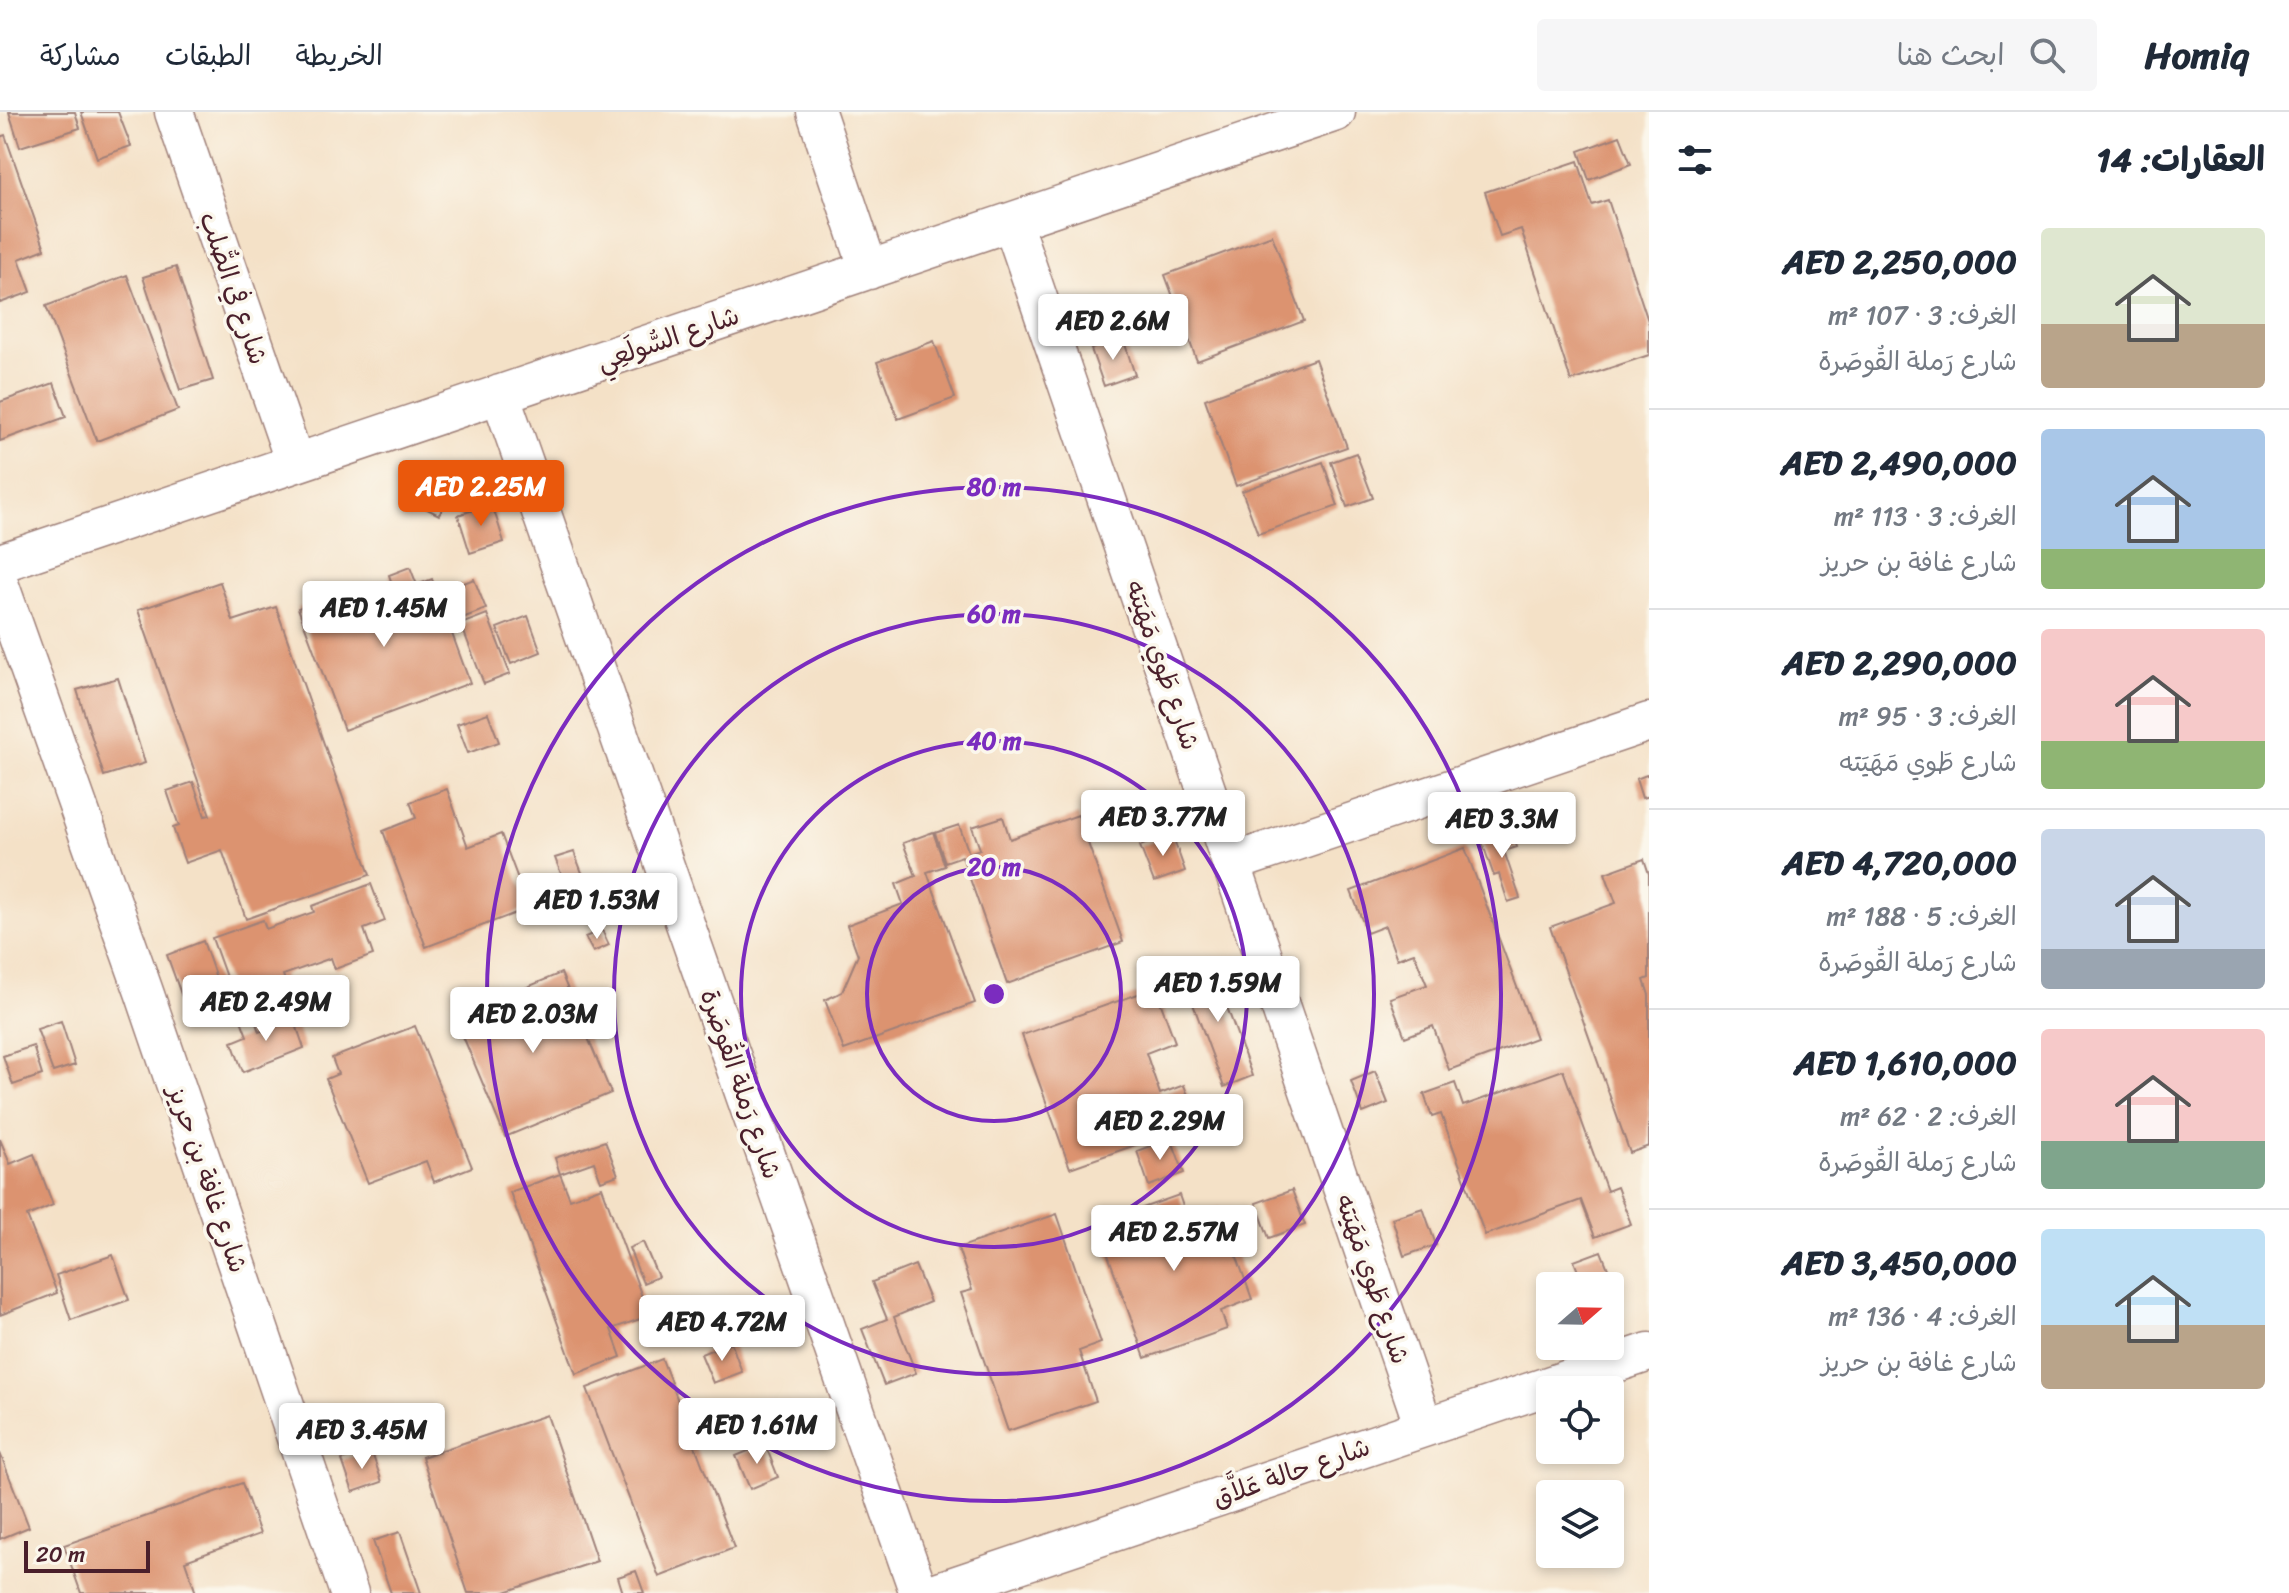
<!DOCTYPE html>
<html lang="ar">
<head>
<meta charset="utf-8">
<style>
  :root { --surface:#fff; --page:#f6f6f7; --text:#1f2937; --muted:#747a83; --line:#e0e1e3; --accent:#ea580c }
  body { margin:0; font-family:Sriracha,"Playpen Sans Arabic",sans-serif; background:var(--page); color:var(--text); direction:rtl; height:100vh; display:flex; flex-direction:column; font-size:30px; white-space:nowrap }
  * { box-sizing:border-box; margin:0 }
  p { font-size:26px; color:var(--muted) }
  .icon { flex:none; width:44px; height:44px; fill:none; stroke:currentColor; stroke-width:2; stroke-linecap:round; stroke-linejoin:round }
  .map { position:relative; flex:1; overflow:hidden; direction:ltr }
  .details { display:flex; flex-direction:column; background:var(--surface); width:640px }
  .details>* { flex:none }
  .needle { width:52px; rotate:70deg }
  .buttons { position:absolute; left:1536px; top:1160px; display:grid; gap:16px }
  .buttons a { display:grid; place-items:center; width:88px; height:88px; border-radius:8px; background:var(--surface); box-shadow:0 4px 12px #0003; font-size:40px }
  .scale { position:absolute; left:24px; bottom:20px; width:126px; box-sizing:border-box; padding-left:8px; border:4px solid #4a1f2b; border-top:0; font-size:22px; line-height:28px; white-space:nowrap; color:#4a1f2b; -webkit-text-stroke:6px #fbf7ec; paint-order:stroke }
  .price { position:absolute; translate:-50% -68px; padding:0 18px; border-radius:8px; background:#fff; color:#222; font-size:26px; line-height:52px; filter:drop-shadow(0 2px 4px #0008) }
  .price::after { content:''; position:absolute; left:50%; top:48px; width:24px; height:18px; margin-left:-12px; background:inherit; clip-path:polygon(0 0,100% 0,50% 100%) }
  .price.active { background:var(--accent); color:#fff }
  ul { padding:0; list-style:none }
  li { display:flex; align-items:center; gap:24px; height:200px; padding:0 24px }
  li+li { border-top:2px solid var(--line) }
  li span { display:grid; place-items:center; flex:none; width:224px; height:160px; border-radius:8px; color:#555 }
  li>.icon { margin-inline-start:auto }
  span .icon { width:96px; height:96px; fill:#fffc; stroke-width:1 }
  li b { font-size:34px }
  h2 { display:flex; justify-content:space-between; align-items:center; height:96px; padding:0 24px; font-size:34px }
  header { display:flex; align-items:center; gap:48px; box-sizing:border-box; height:112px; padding:0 40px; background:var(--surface); border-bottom:2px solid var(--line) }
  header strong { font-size:38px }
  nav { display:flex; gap:44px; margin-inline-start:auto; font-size:28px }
  .search { width:560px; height:72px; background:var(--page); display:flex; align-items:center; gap:20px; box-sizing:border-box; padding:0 28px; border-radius:8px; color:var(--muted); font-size:30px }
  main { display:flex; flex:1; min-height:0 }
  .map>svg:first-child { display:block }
  .building { fill:#dc936f }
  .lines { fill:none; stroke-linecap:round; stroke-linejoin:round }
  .street-casing { stroke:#9f8079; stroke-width:41 }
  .street { stroke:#fff; stroke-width:38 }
  .ring { fill:none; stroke:#7b2cbf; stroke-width:4 }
  .labels { text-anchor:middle; stroke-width:7; stroke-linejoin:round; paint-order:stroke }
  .street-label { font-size:26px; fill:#4a1f2b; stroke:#fbf7ec }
  .centre { fill:#7b2cbf; stroke:#fbf7ec; stroke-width:4 }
  .ring-label { font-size:24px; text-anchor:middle; font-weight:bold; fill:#7b2cbf; stroke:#fbf7ec; stroke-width:7; stroke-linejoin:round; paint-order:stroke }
</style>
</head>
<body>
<header>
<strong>Homiq</strong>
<div class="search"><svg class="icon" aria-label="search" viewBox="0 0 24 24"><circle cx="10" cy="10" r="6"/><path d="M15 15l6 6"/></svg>ابحث هنا</div>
<nav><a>الخريطة</a><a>الطبقات</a><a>مشاركة</a></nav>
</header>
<main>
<section class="details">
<h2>العقارات: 14<svg class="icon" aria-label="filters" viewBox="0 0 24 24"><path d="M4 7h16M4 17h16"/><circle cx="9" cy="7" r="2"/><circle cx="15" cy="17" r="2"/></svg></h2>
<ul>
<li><span style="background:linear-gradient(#dfe7d0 60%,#b9a48a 0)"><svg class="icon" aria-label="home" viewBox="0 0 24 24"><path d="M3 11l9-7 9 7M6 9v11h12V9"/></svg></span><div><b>AED 2,250,000</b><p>الغرف: 3 · 107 m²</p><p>شارع رَملة القُوصَرة</p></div></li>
<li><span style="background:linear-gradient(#a9c7e8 75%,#8fb573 0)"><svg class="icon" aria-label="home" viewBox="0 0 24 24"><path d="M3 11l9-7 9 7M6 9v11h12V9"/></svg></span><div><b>AED 2,490,000</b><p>الغرف: 3 · 113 m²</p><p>شارع غافة بن حريز</p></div></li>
<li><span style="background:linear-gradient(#f6c9c9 70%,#8fb573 0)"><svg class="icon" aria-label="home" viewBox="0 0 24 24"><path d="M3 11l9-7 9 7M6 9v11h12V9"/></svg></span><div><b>AED 2,290,000</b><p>الغرف: 3 · 95 m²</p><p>شارع طَوي مَهَيَته</p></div></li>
<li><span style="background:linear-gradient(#c9d6e8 75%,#9aa5b1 0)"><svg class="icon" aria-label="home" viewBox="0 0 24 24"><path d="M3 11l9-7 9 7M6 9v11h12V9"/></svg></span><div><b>AED 4,720,000</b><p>الغرف: 5 · 188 m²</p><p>شارع رَملة القُوصَرة</p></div></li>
<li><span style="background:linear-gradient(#f6c9c9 70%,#7fa58c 0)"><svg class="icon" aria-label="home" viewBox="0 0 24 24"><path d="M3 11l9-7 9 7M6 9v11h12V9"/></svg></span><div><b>AED 1,610,000</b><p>الغرف: 2 · 62 m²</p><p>شارع رَملة القُوصَرة</p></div></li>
<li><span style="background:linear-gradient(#bfe0f5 60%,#b9a48a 0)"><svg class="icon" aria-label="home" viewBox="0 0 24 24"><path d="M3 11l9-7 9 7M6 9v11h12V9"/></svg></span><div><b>AED 3,450,000</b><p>الغرف: 4 · 136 m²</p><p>شارع غافة بن حريز</p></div></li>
</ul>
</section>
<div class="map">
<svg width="1649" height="1481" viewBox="0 0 1649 1481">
  <rect width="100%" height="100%" fill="#fbf7ec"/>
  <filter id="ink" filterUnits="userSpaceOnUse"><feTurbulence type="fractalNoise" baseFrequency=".0125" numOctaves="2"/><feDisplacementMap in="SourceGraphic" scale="16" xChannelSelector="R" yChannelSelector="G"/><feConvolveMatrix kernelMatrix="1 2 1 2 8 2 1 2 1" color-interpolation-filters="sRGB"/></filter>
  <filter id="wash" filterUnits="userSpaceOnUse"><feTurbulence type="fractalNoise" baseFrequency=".006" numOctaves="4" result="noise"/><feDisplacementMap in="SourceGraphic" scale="32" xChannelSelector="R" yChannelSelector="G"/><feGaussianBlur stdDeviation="1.8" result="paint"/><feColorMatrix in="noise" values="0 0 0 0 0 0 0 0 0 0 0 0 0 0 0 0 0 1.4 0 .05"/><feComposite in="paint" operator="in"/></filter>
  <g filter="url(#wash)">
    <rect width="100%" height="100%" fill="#f4e1c7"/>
    <g id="blocks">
      <path class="building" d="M 9,0 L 75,0 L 80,16 L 20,35 Z
        M 81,0 L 118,0 L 131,34 L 97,46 Z
        M 5,23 L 45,137 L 19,147 L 31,180 L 0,191 L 0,25 Z
        M 1620,24 L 1631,52 L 1589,68 L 1579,39 Z
        M 1578,49 L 1592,93 L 1608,88 L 1649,212 L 1649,243 L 1571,269 L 1521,117 L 1500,124 L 1485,80 Z
        M 1272,123 L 1304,209 L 1197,249 L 1165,163 Z
        M 176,155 L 213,268 L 180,278 L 143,165 Z
        M 127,163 L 178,298 L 97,329 L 46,194 Z
        M 1123,226 L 1135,263 L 1104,274 L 1091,237 Z
        M 934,229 L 955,286 L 898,307 L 877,250 Z
        M 1315,247 L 1347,335 L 1236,374 L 1205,287 Z
        M 54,271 L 66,305 L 0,329 L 0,290 Z
        M 1356,341 L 1373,386 L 1347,395 L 1331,350 Z
        M 1323,350 L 1338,394 L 1258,422 L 1242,379 Z
        M 413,368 L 449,386 L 439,403 L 405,386 Z
        M 492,392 L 504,430 L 470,441 L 458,403 Z
        M 410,455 L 417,473 L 432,467 L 470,571 L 344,618 L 298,496 L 353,476 L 358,488 L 393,475 L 389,463 Z
        M 474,467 L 486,497 L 460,507 L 448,477 Z
        M 220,470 L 233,509 L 276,495 L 370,763 L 246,807 L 222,738 L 185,751 L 173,716 L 179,714 L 167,679 L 193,670 L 205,704 L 210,703 L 138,498 Z
        M 487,502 L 510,562 L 484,572 L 461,512 Z
        M 528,504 L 541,540 L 511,552 L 497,516 Z
        M 118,566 L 145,651 L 104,664 L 77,578 Z
        M 488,601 L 499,630 L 468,641 L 457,612 Z
        M 1649,662 L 1649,684 L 1642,686 L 1636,667 Z
        M 447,677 L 468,735 L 501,722 L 529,796 L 426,835 L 383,719 L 416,706 L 410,690 Z
        M 1078,703 L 1123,830 L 1007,872 L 962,744 L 945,750 L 935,721 L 959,713 L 969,741 L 980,737 L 972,715 L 1003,705 L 1010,727 Z
        M 1511,717 L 1517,735 L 1504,739 L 1520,786 L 1508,790 L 1499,762 L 1494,764 L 1481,727 Z
        M 933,720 L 945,754 L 927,760 L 975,891 L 844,938 L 825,888 L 842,880 L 858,843 L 847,813 L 903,792 L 896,772 L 916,764 L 903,731 Z
        M 1172,722 L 1185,759 L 1154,770 L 1140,734 Z
        M 1465,736 L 1536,926 L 1449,958 L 1433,914 L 1405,925 L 1390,886 L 1427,873 L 1414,841 L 1397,847 L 1385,814 L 1367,821 L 1351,779 Z
        M 574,740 L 592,787 L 574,795 L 555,746 Z
        M 1644,747 L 1649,762 L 1649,866 L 1644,868 L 1649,883 L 1649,1034 L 1630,1041 L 1550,815 L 1616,791 L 1605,761 Z
        M 371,772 L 385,809 L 364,817 L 373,843 L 335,857 L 331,846 L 283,863 L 286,871 L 235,890 L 212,826 L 263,808 L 266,817 L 314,800 L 312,794 Z
        M 602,818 L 609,833 L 593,840 L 585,825 Z
        M 203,829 L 222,883 L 186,896 L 167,843 Z
        M 1216,852 L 1232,893 L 1227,895 L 1252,964 L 1224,975 L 1183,865 Z
        M 561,861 L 611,981 L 505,1025 L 455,905 Z
        M 1155,876 L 1175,930 L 1146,941 L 1160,982 L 1184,973 L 1198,1011 L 1070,1056 L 1022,923 Z
        M 252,899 L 259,920 L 294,907 L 304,936 L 243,960 L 232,930 L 247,924 L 239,903 Z
        M 61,909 L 75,953 L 53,960 L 37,917 Z
        M 415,914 L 472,1055 L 434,1070 L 426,1049 L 368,1071 L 326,967 L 338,962 L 332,946 Z
        M 33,934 L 42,963 L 13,973 L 3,944 Z
        M 1563,958 L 1607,1079 L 1617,1075 L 1631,1112 L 1595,1125 L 1581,1088 L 1485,1123 L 1441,1002 L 1432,1005 L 1424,982 L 1455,971 L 1463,994 Z
        M 1375,959 L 1388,991 L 1363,1001 L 1351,969 Z
        M 1171,1026 L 1184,1061 L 1149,1074 L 1137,1039 Z
        M 0,1027 L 10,1052 L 34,1042 L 53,1093 L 27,1104 L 57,1181 L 0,1203 Z
        M 605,1029 L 618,1063 L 601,1069 L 594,1050 L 560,1062 L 555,1046 Z
        M 560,1062 L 570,1087 L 602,1075 L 649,1204 L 611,1217 L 621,1245 L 576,1262 L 510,1080 Z
        M 1292,1078 L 1305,1113 L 1269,1126 L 1256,1091 Z
        M 1179,1083 L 1187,1106 L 1219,1095 L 1252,1187 L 1221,1199 L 1227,1217 L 1145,1246 L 1097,1112 Z
        M 1423,1096 L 1436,1133 L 1404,1144 L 1392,1106 Z
        M 1057,1102 L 1101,1231 L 1079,1239 L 1096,1289 L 1008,1319 L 961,1181 L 972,1178 L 958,1136 Z
        M 643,1130 L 658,1165 L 643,1171 L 629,1136 Z
        M 1601,1139 L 1610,1162 L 1583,1172 L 1574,1149 Z
        M 113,1143 L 129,1188 L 71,1208 L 56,1163 Z
        M 915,1153 L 930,1190 L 894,1205 L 916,1261 L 884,1273 L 862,1217 L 887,1207 L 872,1170 Z
        M 731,1230 L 742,1260 L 713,1271 L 701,1242 Z
        M 662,1247 L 734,1436 L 659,1465 L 587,1276 Z
        M 547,1303 L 597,1449 L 502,1481 L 468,1481 L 422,1345 Z
        M 765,1332 L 778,1365 L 750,1377 L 736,1344 Z
        M 371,1338 L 382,1370 L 353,1380 L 342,1348 Z
        M 0,1341 L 29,1415 L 0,1427 Z
        M 242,1371 L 260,1422 L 185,1449 L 196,1481 L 81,1481 L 64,1433 Z
        M 400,1420 L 421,1481 L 391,1481 L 373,1429 Z
        M 636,1459 L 644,1481 L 623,1481 L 618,1465 Z"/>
    </g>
  </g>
  <g filter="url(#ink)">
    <use href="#blocks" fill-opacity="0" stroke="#9f8079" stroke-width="2"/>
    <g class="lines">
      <g class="street-casing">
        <path id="street" d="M 174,0 L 295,351
          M 816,0 L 869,158
          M 1012,110 L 1424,1315
          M 500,282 L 919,1481
          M 0,451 L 1336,0
          M 0,474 L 144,880 L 349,1481
          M 1231,751 L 1649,610
          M 933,1481 L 1649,1240"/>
      </g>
      <use href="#street" class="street"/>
    </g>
  </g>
  <g class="ring">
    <circle cx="994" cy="882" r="127"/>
    <circle cx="994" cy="882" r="253"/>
    <circle cx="994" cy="882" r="380"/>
    <circle cx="994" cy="882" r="507"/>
  </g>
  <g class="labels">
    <g class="street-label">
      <text transform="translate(234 176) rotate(71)" y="9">شارع في الصُّلب</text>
      <text transform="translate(668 226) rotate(-19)" y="9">شارع السُّولَعِي</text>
      <text transform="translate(1163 553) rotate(71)" y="9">شارع طَوي مَهَيَته</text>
      <text transform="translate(741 972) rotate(71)" y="9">شارع رَملة القُوصَرة</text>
      <text transform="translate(208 1067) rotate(71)" y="9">شارع غافة بن حريز</text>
      <text transform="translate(1373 1167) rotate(71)" y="9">شارع طَوي مَهَيَته</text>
      <text transform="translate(1291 1360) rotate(-19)" y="9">شارع حالة عَلاَّق</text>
    </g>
  </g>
  <circle cx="994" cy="882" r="12" class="centre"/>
  <g class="ring-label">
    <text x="994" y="383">80 m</text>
    <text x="994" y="510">60 m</text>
    <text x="994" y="637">40 m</text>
    <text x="994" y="763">20 m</text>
  </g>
</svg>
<div class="buttons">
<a><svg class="needle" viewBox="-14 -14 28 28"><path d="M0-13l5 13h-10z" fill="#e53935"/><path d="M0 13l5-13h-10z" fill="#747a83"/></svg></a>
<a><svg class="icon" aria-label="locate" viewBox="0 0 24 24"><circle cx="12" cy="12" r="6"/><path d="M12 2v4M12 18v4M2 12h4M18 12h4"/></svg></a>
<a><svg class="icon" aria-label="layers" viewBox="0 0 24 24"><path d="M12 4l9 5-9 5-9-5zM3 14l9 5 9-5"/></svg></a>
</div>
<div class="scale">20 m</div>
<b class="price" style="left:1113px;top:250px">AED 2.6M</b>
<b class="price active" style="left:481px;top:416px">AED 2.25M</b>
<b class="price" style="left:384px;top:537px">AED 1.45M</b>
<b class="price" style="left:1163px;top:746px">AED 3.77M</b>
<b class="price" style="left:1502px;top:748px">AED 3.3M</b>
<b class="price" style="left:597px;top:829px">AED 1.53M</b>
<b class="price" style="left:1218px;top:912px">AED 1.59M</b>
<b class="price" style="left:266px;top:931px">AED 2.49M</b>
<b class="price" style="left:533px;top:943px">AED 2.03M</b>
<b class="price" style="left:1160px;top:1050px">AED 2.29M</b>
<b class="price" style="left:1174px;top:1161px">AED 2.57M</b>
<b class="price" style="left:722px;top:1251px">AED 4.72M</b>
<b class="price" style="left:757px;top:1354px">AED 1.61M</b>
<b class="price" style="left:362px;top:1359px">AED 3.45M</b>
</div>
</main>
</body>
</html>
